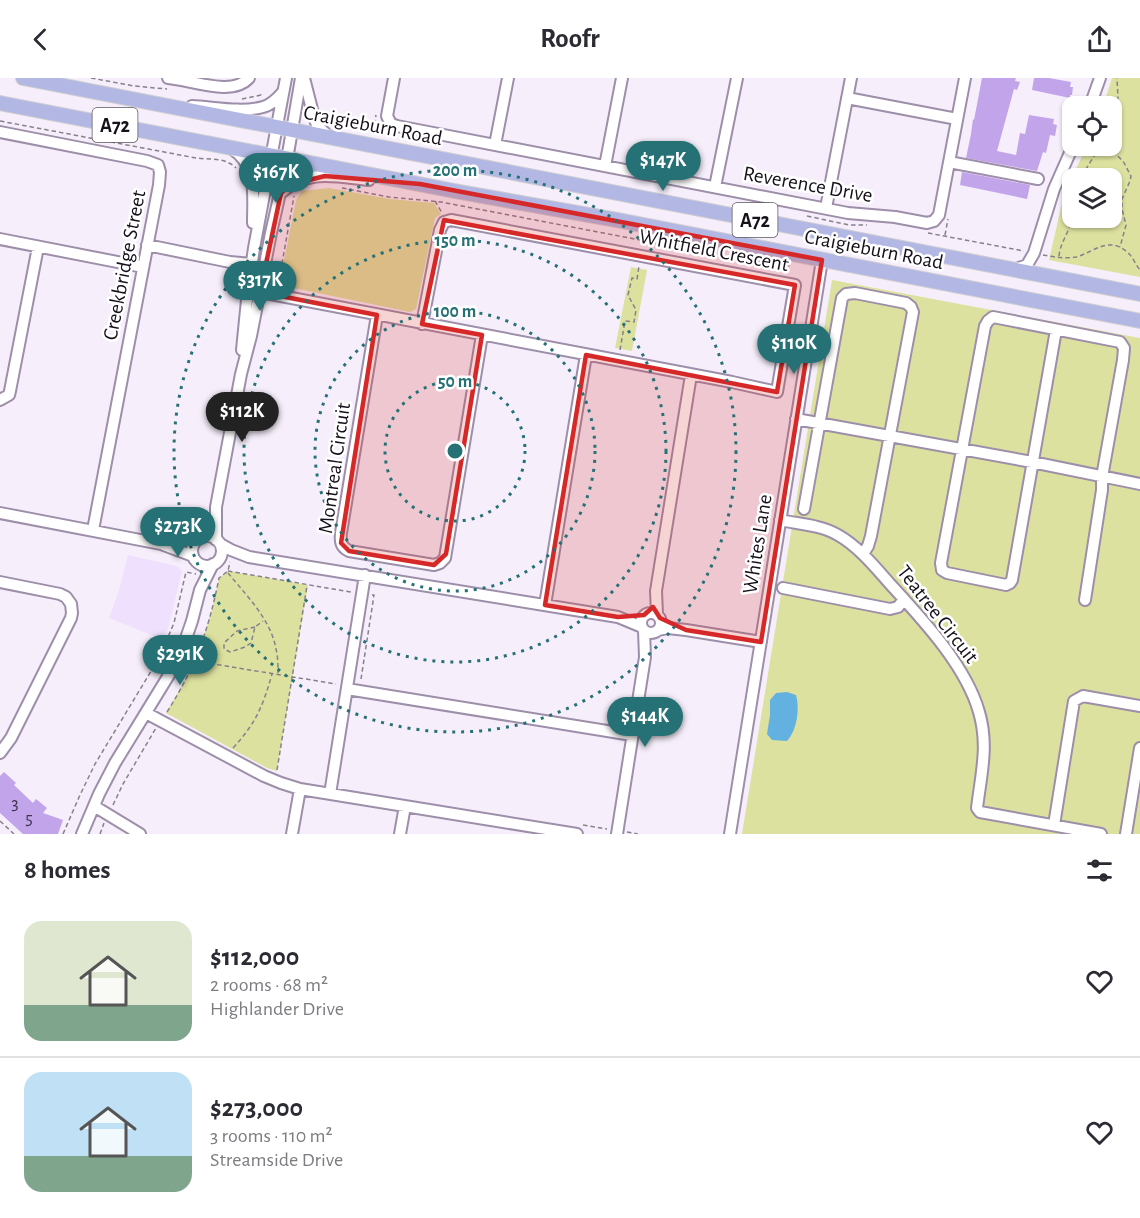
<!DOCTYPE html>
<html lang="en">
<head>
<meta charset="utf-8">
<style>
  :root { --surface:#fff; --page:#f7f7f7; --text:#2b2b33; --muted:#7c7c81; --line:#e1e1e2; --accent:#267175 }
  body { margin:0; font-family:"Alegreya Sans",sans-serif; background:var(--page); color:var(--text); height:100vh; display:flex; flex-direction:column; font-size:22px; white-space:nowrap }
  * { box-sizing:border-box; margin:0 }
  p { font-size:20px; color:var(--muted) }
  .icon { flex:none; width:33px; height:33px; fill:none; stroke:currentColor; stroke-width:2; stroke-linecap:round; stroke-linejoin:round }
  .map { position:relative; height:756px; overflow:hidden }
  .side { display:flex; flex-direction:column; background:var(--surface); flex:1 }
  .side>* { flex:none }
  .buttons { position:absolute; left:1062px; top:18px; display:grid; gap:12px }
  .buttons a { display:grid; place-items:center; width:60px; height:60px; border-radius:12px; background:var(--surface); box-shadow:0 2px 4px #0004; font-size:30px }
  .price { position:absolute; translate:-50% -51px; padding:0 14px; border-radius:21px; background:var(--accent); color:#fff; font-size:20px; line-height:39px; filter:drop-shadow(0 2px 3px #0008) }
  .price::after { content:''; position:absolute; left:50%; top:36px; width:18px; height:14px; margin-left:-9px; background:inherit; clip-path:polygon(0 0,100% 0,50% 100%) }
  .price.selected { background:#222; color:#fff }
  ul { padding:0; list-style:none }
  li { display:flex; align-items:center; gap:18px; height:150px; padding:0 24px }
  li+li { border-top:2px solid var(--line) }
  li span { display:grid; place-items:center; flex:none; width:168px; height:120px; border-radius:18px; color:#555 }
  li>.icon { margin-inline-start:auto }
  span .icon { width:72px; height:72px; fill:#fffc; stroke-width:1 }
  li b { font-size:26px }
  h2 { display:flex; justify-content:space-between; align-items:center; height:72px; padding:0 24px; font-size:26px }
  header { display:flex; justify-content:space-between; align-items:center; height:78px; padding:0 24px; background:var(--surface); font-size:27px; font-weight:700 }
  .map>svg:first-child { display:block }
  .built { fill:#efe0fd }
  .green { fill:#dce19f; fill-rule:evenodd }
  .water { fill:#62b1e0 }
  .building { fill:#c1a4ea }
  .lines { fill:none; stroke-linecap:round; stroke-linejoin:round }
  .minor-casing { stroke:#9d8ea9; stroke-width:14 }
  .major-casing { stroke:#d0cfd1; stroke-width:16 }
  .path { stroke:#87818c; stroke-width:1.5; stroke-dasharray:4.5 3; stroke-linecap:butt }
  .minor { stroke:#fff; stroke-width:10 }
  .major { stroke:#b2b8e3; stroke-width:14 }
  .marked { fill:#d62828; fill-opacity:0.2; stroke:#d62828; stroke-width:4.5; stroke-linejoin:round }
  .ring { fill:none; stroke:#267175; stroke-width:3; stroke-dasharray:3 6 }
  .labels { text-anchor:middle; stroke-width:5; stroke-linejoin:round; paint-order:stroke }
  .number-label { font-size:18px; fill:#40354e }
  .shield { fill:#fff; stroke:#5b585f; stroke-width:1.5 }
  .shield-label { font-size:20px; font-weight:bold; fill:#15101a }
  .street-label { font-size:21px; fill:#15101a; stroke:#fff }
  .centre { fill:#267175; stroke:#fff; stroke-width:3 }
  .ring-label { font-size:18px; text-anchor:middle; font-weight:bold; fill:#267175; stroke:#fff; stroke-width:5; stroke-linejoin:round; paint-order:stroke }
</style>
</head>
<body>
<header><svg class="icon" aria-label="back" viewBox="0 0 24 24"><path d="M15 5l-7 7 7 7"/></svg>Roofr<svg class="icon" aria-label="share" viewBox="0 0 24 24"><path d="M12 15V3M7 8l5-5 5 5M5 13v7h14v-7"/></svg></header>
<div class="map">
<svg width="1140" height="756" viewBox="0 0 1140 756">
  <rect width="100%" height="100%" fill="#f6effb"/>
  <path class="built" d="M 128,477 L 177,488 L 182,493 L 168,551 L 161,561 L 109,540 L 119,512 Z"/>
  <path class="green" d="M 1112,0 L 1140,0 L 1140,199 L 1049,182 L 1062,125 L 1071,101 L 1087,68 L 1112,68 L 1112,28 L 1103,28 ZM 1112,100 L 1112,140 L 1072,140 L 1072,100 Z
    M 329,110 L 390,121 L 434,125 L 441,136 L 435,140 L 416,231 L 410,234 L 284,208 L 280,203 L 296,122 L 302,113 Z
    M 631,189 L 647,192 L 632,273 L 615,270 Z
    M 832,202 L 1140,260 L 1140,756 L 742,756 Z
    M 228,493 L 308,507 L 277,693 L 267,690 L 166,635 C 193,592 210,549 219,500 Z"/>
  <path class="water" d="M 787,614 L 796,617 C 800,631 797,652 787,663 L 772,662 L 767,656 L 770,637 L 770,622 L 776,615 Z"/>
  <path class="building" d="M 982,0 L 1016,0 L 1015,3 L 1020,4 L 1017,12 L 1014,11 L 997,73 L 1016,77 L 1020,55 L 1025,56 L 1029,37 L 1054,41 L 1053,46 L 1057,47 L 1055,58 L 1050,57 L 1046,75 L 1043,74 L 1037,93 L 966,80 L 971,56 L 973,41 L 974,42 Z
    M 1034,0 L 1049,0 L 1071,4 L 1070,9 L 1073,9 L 1072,17 L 1070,17 L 1070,20 L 1032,12 Z
    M 962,94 L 1030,107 L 1027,121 L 960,107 Z
    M 4,694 L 16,705 L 14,707 L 33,725 L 36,721 L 47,730 L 43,735 L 63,742 L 58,756 L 23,756 L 0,735 L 0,698 Z"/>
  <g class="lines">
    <g class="minor-casing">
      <path id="minor" d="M 168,0 C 192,2 232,19 249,0
        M 304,0 L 314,39 L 317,47 L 329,59
        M 394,0 L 387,38 L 391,46 L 397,48 L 848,135 L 895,139 L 927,145 L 934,143 L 939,137 L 965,0
        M 847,20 L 957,41
        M 192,28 C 214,29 241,35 263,29 C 271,27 277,21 282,15
        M 1090,28 L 1100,0
        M 0,54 L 147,83 L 158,87 L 160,94 L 159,107 L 93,452
        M 495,67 L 508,0
        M 231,70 C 258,87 253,117 253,145
        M 949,84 L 1038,101
        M 605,88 L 622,0
        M 715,109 L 737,0
        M 281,115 C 307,90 337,99 369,102
        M 826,130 L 851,0
        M 0,161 L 143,189
        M 147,167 L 230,184 L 252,186
        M 1014,192 L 1027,187 L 1034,175 L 1054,111 L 1073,68
        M 248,212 L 260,214 L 732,304 L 777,314 L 795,207 L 451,142 L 444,144 L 440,152 L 422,246
        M 377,237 L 341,455 C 340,464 341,469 349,473 L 434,487 L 440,485 L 445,480 L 482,257
        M 1056,252 L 1012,502 L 1010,505 L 1006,507 L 947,495 L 942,492 L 941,485 L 985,248 L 988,243 L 993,239 L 1120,264 L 1124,270 L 1123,282 L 1102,399 L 1102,412 L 1085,522
        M 242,272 L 248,212 L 254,170 L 286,0
        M 0,322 L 9,317 L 10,313 L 38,169
        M 796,341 L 1032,384 L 1140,406
        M 804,431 L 842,220 L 846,216 L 855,215 L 906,225 L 911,229 L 913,234 L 871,458 L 868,468 L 863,476
        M 0,435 L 161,466 L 193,478
        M 780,442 C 799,446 821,447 838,457 C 859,469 875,489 891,507 C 923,542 966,588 979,634 C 989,668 981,696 977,730 L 980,734 L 1101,756
        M192 473a15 15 0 1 1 30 0a15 15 0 1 1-30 0Z
        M 216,462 L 216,429 L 241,296 L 251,258 L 271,155 L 285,93 L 301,0
        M 220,466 L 231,472 L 249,479 L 618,539 L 642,549
        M 0,504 L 60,516 L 66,519 L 71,526 L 72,535 L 71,540 L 11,660 L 0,675
        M 783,510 L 890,531 L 898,529 L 904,521
        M 545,527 L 586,277
        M641 545a10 10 0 1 1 20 0a10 10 0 1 1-20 0Z
        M 657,536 L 656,513 L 691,297
        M 658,552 L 668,550 L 686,552 L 761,564
        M 347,611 L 632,657
        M 146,635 L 264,698 L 281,705 L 300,711 L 577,756
        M 330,716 L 365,497
        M 94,728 L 140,756
        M 1054,747 L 1074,623 L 1083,618 L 1140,628
        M 82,756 L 99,716 L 115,685 L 172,592 L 183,569 L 192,543 L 200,512 L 213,486
        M 292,756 L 300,711
        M 400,756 L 405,728
        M 617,756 L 645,579 L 644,553
        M 730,756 L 822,182
        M 1126,756 L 1140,670"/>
    </g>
    <g class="major-casing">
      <path id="major" d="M 23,0 L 1140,216
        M 0,25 L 460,114 L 617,142 L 1140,243"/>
    </g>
    <path class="path" d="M 91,0 L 134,8 L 167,11
      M 242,21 L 261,17 L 261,20
      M 324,37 L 332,34 L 336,47 L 373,54 L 376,37
      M 1112,37 L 1118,20 L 1117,0
      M 0,43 L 196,80 C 210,82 225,79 236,90
      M 373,54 L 390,57
      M 1107,68 L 1123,83 L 1131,98 L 1130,103 L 1122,121 L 1122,131 L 1126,147 L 1120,169
      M 1073,100 L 1086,91 L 1094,78 L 1105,68
      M 342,110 L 389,119 L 441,124 L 750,183 L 792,188
      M 435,123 L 442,135
      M 807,138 L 849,147 L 867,147
      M 928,155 L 1024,173
      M 945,157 L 948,141
      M 1043,177 C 1054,179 1066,181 1076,179 C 1092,175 1108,158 1126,173 C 1132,177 1135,186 1140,192
      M 1059,178 C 1060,164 1071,153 1072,137 C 1072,122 1061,115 1072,101
      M 278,208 L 294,118
      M 620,272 L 625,243 L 634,244 L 636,232 L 628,217 L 632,200 L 637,201 L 639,188
      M 228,493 L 351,514
      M 228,495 C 247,518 271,542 276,571 C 278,579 278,588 278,595
      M 255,549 L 237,553 L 224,565 L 224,571 L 230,574 L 245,569 L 251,565 L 255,549 L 263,543
      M 195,583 L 336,606
      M 361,601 L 374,517 L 371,517
      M 167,634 C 195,590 209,551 219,500 L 228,493 L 230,484
      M 233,670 C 256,645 263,628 272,596
      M 277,692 L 307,508
      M 113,727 L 123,706 L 156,650
      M 0,743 L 14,756
      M 583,747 L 607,751
      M 627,754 L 638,756
      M 63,756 L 80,717 L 95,686 L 159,580 L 174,545 L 186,494 L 196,496
      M 100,756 L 104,745"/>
    <use href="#minor" class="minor"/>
    <use href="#major" class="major"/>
  </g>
  <path class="marked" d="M 325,98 L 420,106 L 822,182 L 761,564 L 686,552 L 660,540 L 653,529 L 644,537 L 618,539 L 545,527 L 586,277 L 777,314 L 795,207 L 444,142 L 422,246 L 482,257 L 446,476 L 434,487 L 349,473 L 341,465 L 377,237 L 260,214 L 281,115 L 289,107 Z"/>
  <g class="ring">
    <circle cx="455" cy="373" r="70"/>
    <circle cx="455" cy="373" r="140"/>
    <circle cx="455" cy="373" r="211"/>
    <circle cx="455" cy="373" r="281"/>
  </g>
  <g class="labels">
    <g class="number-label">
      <text x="15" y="731">3</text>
      <text x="29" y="746">5</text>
    </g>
    <g class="shield">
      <rect x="92.5" y="30" width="45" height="34" rx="4.5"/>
      <rect x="732.5" y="125" width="45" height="34" rx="4.5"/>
    </g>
    <g class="shield-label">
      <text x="115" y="54">A72</text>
      <text x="755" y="149">A72</text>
    </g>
    <g class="street-label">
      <text transform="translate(373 47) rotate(11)" y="7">Craigieburn Road</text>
      <text transform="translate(808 106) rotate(10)" y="7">Reverence Drive</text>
      <text transform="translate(874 171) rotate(11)" y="7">Craigieburn Road</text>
      <text transform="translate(714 172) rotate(11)" y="7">Whitfield Crescent</text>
      <text transform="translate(124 187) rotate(-79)" y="7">Creekbridge Street</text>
      <text transform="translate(334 390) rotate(-82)" y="7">Montreal Circuit</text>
      <text transform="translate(757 466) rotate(-81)" y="7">Whites Lane</text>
      <text transform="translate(938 536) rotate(52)" y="7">Teatree Circuit</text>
    </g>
  </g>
  <circle cx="455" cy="373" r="9" class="centre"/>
  <g class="ring-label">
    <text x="455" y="98">200 m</text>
    <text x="455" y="168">150 m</text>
    <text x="455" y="239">100 m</text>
    <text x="455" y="309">50 m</text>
  </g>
</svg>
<div class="buttons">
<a><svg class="icon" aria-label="locate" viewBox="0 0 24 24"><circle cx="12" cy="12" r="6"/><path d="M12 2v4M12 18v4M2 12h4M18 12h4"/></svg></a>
<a><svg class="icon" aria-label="layers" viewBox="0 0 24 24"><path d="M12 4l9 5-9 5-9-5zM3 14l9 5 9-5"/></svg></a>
</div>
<b class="price" style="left:663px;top:114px">$147K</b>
<b class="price" style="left:276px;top:126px">$167K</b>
<b class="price" style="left:260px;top:234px">$317K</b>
<b class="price" style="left:794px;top:297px">$110K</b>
<b class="price selected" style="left:242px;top:365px">$112K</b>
<b class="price" style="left:178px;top:480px">$273K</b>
<b class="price" style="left:180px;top:608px">$291K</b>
<b class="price" style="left:645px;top:670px">$144K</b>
</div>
<section class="side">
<h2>8 homes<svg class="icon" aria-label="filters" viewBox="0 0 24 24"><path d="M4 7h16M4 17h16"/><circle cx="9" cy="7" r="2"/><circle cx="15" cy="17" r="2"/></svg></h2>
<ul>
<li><span style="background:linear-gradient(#dfe7d0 70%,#7fa58c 0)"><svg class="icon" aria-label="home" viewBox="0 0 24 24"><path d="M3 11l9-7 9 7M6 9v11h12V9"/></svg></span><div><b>$112,000</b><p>2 rooms · 68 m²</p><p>Highlander Drive</p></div><svg class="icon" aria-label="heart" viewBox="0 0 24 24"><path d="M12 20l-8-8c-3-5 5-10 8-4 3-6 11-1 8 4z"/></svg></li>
<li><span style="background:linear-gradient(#bfe0f5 70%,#7fa58c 0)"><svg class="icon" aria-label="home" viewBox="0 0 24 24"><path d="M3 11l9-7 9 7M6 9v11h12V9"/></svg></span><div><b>$273,000</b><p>3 rooms · 110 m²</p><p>Streamside Drive</p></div><svg class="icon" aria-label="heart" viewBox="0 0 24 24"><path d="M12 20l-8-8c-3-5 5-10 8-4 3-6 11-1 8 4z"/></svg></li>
</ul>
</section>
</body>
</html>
